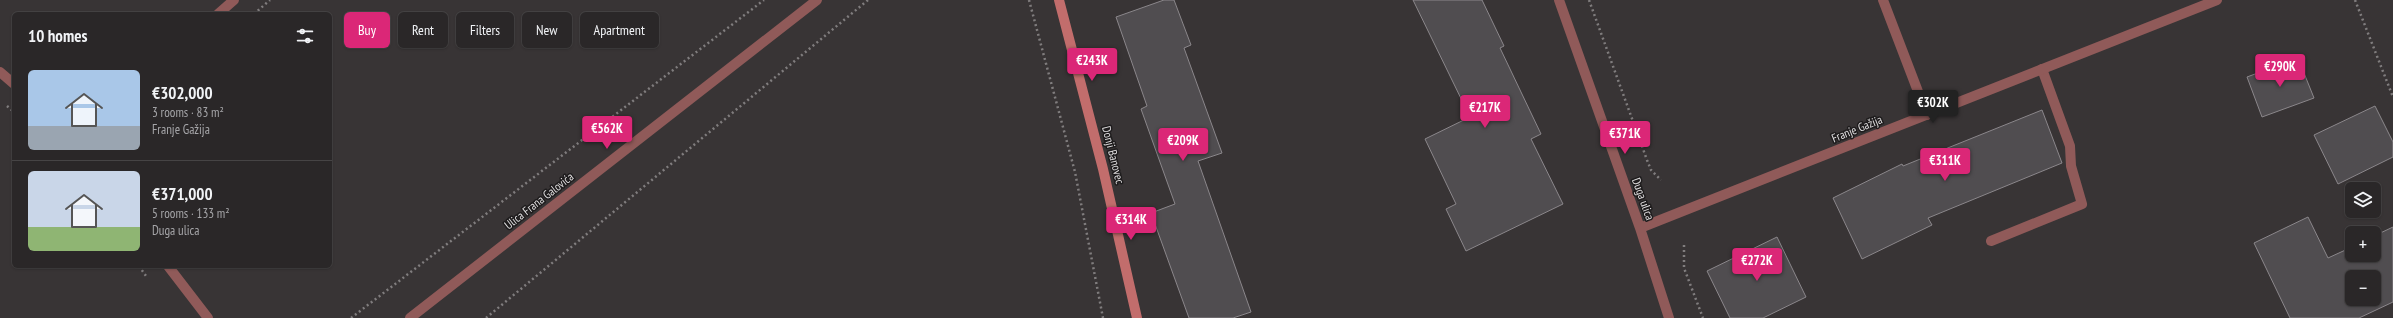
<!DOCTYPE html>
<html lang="en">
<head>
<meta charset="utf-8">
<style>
  :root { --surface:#2a2728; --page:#363334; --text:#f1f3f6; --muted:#a5a5a8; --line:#464445; --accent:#db2777 }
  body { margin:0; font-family:"PT Sans Narrow",sans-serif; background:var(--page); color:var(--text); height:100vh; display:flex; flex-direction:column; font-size:15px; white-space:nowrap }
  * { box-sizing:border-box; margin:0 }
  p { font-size:13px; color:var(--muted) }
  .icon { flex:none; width:22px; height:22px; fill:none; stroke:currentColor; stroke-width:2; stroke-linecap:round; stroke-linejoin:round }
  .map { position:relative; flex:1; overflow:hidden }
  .details { position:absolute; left:12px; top:12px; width:320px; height:256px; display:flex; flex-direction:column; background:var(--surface); border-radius:6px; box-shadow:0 1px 3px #0004,0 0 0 1px var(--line) }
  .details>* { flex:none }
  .guide { position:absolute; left:344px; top:12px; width:380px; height:36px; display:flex; gap:8px }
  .tools { position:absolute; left:2345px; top:182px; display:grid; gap:8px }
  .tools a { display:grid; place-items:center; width:36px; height:36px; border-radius:6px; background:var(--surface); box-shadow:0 1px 3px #0004,0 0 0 1px var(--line); font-size:20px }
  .price { position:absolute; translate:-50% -34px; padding:0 9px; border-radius:4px; background:var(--accent); color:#fff; font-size:13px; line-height:26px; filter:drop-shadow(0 1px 2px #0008) }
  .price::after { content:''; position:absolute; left:50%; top:24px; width:12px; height:9px; margin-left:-6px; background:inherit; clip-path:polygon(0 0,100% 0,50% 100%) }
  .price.on { background:#222; color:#fff }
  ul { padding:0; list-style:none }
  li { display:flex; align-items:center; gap:12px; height:100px; padding:0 16px }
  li+li { border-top:1px solid var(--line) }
  li span { display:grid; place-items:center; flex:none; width:112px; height:80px; border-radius:6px; color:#555 }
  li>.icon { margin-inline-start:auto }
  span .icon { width:48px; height:48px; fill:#fffc; stroke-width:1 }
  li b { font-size:17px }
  h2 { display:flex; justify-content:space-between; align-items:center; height:48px; padding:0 16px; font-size:17px }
  .chip { padding:0 14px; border-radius:6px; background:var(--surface); box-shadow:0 1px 3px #0004,0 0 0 1px var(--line); font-size:14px; line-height:36px }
  .chip.on { background:var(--accent); color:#fff }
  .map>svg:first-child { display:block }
  .building { fill:#504d50; stroke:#8b878b; fill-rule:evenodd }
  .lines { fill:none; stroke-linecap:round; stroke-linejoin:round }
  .path { stroke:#807d7e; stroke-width:2.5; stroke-dasharray:2 3; stroke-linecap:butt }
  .service { stroke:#905a59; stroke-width:10 }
  .minor { stroke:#905a59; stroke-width:10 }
  .tertiary { stroke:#905a59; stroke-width:10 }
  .secondary { stroke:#c26d6c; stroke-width:10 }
  .labels { text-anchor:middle; stroke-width:3; stroke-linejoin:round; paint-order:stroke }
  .street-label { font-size:12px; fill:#dfddde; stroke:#1e1c1d }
</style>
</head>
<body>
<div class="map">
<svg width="2393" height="318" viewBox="0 0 2393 318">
  <rect width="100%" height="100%" fill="#383435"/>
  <path class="building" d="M 1164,0 L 1174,0 L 1191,45 L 1184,48 L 1222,153 L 1198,161 L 1251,312 L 1233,318 L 1189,318 L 1151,213 L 1175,204 L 1141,109 L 1147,106 L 1116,17 Z
    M 1413,0 L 1482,0 L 1504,46 L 1500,48 L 1541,134 L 1531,139 L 1563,204 L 1466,251 L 1446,209 L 1456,204 L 1425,139 L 1470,117 Z
    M 2298,58 L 2314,98 L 2262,117 L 2247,77 Z
    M 2375,106 L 2393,142 L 2393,157 L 2338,184 L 2314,135 Z
    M 2042,110 L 2062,163 L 1928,218 L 1932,225 L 1862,259 L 1833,198 L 1902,164 L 1903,166 Z
    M 2308,217 L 2328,258 L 2352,247 L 2352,255 L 2374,255 L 2374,236 L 2393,227 L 2393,302 L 2359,318 L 2290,318 L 2254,243 ZM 2352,277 L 2374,277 L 2374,299 L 2352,299 Z
    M 1777,237 L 1806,297 L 1763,318 L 1730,318 L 1707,271 Z"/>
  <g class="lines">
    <path class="path" d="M 1029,0 L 1075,172 L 1103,318
      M 1589,0 L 1647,160 L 1651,170 L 1661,180
      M 2355,0 L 2393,97
      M 254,14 L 270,0
      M 7,106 L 14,112
      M 1684,245 L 1684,268 L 1703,318
      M 139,266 L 146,276
      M 351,318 L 764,0
      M 486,318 L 868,0"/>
    <path class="service" d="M 1883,0 L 1927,115
      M 1991,241 L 2082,204 L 2071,166 L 2070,146 L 2042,69"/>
    <path class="minor" d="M 1559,0 L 1640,228 L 1669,318
      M 218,14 L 234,0
      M 0,72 L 14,84
      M 1640,228 L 2217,0
      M 168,266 L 208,318"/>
    <path class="tertiary" d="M 410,318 L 817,0"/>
    <path class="secondary" d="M 1059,0 L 1103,169 L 1137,318"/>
  </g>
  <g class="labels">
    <g class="street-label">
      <text transform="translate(1857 129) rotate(-22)" y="4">Franje Gažija</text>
      <text transform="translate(1113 155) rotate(76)" y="4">Donji Banovec</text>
      <text transform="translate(1643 199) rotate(70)" y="4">Duga ulica</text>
      <text transform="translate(539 201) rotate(-38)" y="4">Ulica Frana Galovića</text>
    </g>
  </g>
</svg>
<div class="tools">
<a><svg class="icon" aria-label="layers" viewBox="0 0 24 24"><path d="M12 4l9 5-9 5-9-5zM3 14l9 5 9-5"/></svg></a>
<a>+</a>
<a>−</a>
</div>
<b class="price" style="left:1092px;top:82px">€243K</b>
<b class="price" style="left:2280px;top:88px">€290K</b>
<b class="price on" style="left:1933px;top:124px">€302K</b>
<b class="price" style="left:1485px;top:129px">€217K</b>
<b class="price" style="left:607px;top:150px">€562K</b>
<b class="price" style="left:1625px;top:155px">€371K</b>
<b class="price" style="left:1183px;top:162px">€209K</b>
<b class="price" style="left:1945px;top:182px">€311K</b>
<b class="price" style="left:1131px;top:241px">€314K</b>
<b class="price" style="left:1757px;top:282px">€272K</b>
<div class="guide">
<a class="chip on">Buy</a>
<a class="chip">Rent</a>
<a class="chip">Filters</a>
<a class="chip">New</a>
<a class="chip">Apartment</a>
</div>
<section class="details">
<h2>10 homes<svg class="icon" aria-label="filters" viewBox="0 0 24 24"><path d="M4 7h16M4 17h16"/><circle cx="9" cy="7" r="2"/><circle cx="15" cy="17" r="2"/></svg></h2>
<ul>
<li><span style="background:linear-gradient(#a9c7e8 70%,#9aa5b1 0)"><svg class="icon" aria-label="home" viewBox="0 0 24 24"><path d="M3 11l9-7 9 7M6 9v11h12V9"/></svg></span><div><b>€302,000</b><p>3 rooms · 83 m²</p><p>Franje Gažija</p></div></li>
<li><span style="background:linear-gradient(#c9d6e8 70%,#8fb573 0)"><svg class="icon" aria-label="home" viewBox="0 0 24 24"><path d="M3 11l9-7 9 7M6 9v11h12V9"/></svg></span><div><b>€371,000</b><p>5 rooms · 133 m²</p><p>Duga ulica</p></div></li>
</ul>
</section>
</div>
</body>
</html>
